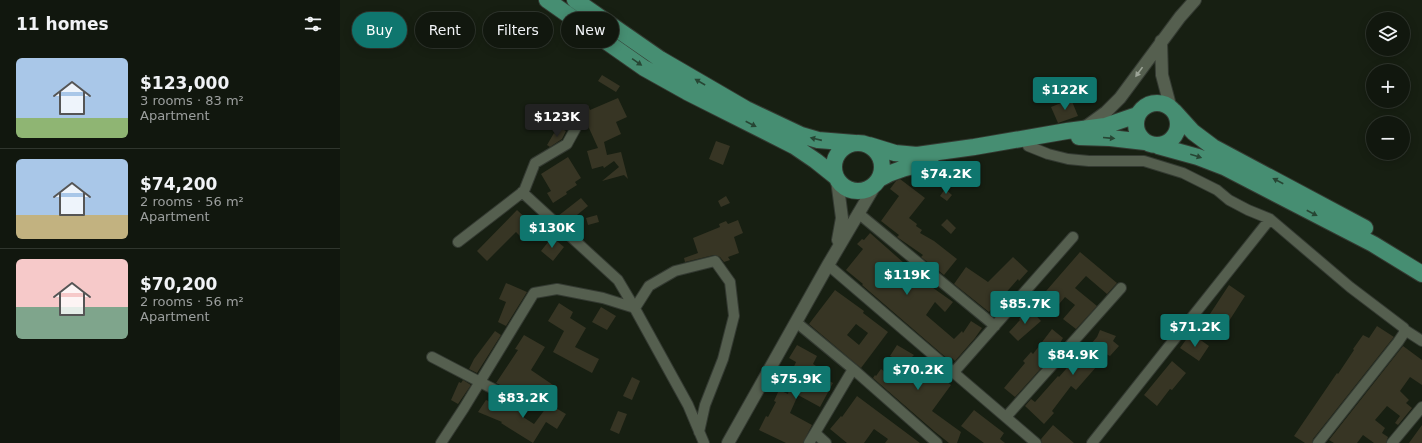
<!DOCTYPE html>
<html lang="en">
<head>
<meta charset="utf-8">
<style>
  :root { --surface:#11170e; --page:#1e241c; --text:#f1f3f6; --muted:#9c9f9e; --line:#30362e; --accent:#0f766e }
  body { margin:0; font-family:"DejaVu Sans",sans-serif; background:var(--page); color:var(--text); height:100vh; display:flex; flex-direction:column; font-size:15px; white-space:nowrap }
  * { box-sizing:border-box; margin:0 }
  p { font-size:13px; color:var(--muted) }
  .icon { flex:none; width:22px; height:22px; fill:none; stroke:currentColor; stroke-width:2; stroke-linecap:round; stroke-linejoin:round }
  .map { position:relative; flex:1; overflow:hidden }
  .sheet { display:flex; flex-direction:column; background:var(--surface); width:340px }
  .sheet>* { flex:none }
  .top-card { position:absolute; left:12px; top:12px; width:380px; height:36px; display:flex; gap:8px }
  .controls { position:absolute; left:1026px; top:12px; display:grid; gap:8px }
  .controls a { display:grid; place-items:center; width:44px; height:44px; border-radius:50%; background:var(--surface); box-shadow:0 2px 10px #0003,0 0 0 1px var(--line); font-size:20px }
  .price { position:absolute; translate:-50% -34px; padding:0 9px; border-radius:4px; background:var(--accent); color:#fff; font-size:13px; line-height:26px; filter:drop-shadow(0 1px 2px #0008) }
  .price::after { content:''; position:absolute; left:50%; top:24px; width:12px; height:9px; margin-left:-6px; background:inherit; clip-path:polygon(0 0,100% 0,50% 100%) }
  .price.selected { background:#222; color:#fff }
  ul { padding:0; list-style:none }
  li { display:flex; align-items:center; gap:12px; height:100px; padding:0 16px }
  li+li { border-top:1px solid var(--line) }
  li span { display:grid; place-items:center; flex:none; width:112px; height:80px; border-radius:6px; color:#555 }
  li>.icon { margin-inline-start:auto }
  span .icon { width:48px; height:48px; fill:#fffc; stroke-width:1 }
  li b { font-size:17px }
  h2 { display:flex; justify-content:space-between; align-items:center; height:48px; padding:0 16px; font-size:17px }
  .pill { padding:0 14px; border-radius:18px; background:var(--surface); box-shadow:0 2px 10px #0003,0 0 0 1px var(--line); font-size:14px; line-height:36px }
  .pill.selected { background:var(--accent); color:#fff }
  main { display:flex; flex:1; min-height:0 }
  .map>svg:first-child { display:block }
  .building { fill:#373524; fill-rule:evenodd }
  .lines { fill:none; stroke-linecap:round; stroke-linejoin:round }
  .minor-casing { stroke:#343a32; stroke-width:12 }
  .tertiary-casing { stroke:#343a32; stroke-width:14 }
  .trunk-casing { stroke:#343a32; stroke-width:18 }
  .minor { stroke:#555f4f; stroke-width:10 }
  .tertiary { stroke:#555f4f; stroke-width:12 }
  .trunk { stroke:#468e72; stroke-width:16 }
  .oneway { fill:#274634 }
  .oneway2 { fill:#9ca497 }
</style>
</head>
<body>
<main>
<section class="sheet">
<h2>11 homes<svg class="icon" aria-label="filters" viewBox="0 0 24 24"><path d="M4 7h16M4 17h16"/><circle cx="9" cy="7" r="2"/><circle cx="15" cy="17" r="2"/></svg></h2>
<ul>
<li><span style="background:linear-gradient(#a9c7e8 75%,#8fb573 0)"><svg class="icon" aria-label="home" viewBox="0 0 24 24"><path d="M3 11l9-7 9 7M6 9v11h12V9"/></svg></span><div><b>$123,000</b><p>3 rooms · 83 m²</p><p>Apartment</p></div></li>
<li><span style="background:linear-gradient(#a9c7e8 70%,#c2b280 0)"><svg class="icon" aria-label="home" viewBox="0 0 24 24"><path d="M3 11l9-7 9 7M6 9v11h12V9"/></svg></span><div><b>$74,200</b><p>2 rooms · 56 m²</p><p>Apartment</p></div></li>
<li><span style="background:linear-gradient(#f6c9c9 60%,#7fa58c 0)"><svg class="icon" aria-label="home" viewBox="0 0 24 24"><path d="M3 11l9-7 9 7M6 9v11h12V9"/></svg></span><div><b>$70,200</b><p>2 rooms · 56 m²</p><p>Apartment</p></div></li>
</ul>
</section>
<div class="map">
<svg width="1082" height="443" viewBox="0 0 1082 443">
  <rect width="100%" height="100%" fill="#171f12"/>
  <path class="building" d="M 262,75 L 280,86 L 276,92 L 258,81 Z
    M 735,78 L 740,88 L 729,94 L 723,84 Z
    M 278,98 L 287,117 L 276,122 L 281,134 L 264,142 L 267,155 L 281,152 L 288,179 L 284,175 L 262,181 L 279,167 L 274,161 L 264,168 L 263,166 L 252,169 L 247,151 L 258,148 L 240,108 L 248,105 L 250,110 Z
    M 731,99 L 738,116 L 718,123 L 711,107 Z
    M 220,128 L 226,131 L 222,139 L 210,147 L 207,145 L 214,133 L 217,135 Z
    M 376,141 L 390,146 L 383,165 L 369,159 Z
    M 228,157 L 241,178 L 235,182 L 237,185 L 226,192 L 227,194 L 213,203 L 207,193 L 211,191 L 201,174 Z
    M 560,179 L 585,198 L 569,218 L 577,224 L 576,226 L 582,230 L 580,233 L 594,241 L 617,259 L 604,275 L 581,257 L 583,255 L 557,237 L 559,235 L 541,221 L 559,196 L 550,189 L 556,181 Z
    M 605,189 L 612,195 L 607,201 L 600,196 Z
    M 386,196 L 390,203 L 381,207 L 378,201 Z
    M 241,198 L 248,206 L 226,224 L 218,216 Z
    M 177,210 L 195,227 L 183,239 L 176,232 L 147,261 L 137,251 Z
    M 257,215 L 259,222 L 248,225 L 246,218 Z
    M 607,219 L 616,228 L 611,234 L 601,225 Z
    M 398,220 L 403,233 L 394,237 L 399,253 L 388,257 L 390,260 L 384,262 L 380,257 L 374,255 L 345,262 L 344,258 L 358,253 L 353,238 L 380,227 L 379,224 L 386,221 L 388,224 Z
    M 530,233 L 573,271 L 572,273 L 613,302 L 605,312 L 595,302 L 586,315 L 614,339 L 622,331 L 623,333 L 631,321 L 642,328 L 635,338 L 615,361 L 612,358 L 610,361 L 522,285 L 523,284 L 506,270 L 523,249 L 517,244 L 522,239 L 524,240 Z
    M 212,237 L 224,247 L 213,261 L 201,251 Z
    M 740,252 L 777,283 L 767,294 L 746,276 L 735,288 L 757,306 L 736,329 L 723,319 L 735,305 L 725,297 L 714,310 L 700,298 Z
    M 673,257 L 688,271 L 679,281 L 678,279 L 649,312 L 614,284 L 626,267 L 648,282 Z
    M 166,283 L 187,292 L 166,326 L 158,322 L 166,302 L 159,299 Z
    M 889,285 L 905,296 L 882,332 L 866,320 Z
    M 495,290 L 524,311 L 523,313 L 548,332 L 521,368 L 469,324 ZM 516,324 L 528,333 L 519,345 L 507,335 Z
    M 219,303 L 233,312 L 230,318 L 246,328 L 235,347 L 259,359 L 252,373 L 213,352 L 224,331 L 208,321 Z
    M 261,307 L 276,316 L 267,330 L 252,322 Z
    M 689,308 L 701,321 L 678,341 L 669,332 L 680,320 L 679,319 Z
    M 1037,326 L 1054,337 L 1053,338 L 973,439 L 972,443 L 965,443 L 954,436 L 997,373 L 998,374 L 1014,350 L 1013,349 L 1023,335 L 1029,338 Z
    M 712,329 L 723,338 L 720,343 L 722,345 L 675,397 L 664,388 L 685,363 L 683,361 L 691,352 L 693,354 Z
    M 760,330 L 776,336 L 773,341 L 779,346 L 770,356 L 766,354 L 762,362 L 758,367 L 757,366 L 736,390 L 731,386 L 712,411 L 714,413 L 704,424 L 685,406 L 691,399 L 695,402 L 718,376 L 719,377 L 740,353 L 742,354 L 757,337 Z
    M 155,331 L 161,335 L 137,373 L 129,369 L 134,359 Z
    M 184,335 L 205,347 L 191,370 L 216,387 L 209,401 L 199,397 L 196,391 L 190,391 L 182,396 L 156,383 L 178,350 L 175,349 Z
    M 855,336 L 869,346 L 859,361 L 840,348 L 848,337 L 852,340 Z
    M 457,345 L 477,356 L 473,364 L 476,366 L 472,372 L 493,383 L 480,407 L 458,395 L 450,413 L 472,425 L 463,443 L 446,443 L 419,430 L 426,416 L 428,417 L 436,402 L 434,401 L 439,390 L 448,394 L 452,376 L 450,375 L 456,362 L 449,358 Z
    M 557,345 L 574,355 L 572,357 L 611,385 L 592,411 L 621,432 L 617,443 L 609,443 L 594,431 L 533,378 L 535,375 L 536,376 L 541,369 L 545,372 L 554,358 L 550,356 Z
    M 1063,346 L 1082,360 L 1082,385 L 1070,377 L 1060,391 L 1069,400 L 1066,403 L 1072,408 L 1058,425 L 1055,423 L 1060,416 L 1047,406 L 1035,420 L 1045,428 L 1042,433 L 1048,437 L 1046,443 L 1034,443 L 1023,435 L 1017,443 L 994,443 L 989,440 Z
    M 832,361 L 846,373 L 832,390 L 830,389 L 817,406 L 804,395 Z
    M 292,377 L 300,381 L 292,400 L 283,396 Z
    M 123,380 L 131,385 L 118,404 L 111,400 L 119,382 L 121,383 Z
    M 517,396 L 580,443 L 545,443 L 548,439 L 534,429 L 524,443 L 507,443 L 490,429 L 501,416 L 502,417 Z
    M 146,400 L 170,410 L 172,406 L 182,410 L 191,406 L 183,417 L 194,424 L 209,404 L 226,414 L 217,429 L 206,422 L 193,443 L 161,423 L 162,422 L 138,412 Z
    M 634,410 L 664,433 L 660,439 L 665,443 L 644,443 L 621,426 Z
    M 278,411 L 287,414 L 279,434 L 270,430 Z
    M 713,425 L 734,443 L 702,443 L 701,439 Z
    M 1082,425 L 1082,443 L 1069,443 Z"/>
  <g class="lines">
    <g class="minor-casing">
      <path id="minor" d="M 688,146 L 708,154 L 728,159 L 749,161 L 804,161 L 843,173 L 877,190 L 889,200 L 908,210 L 930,219 L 1010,287 L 1064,328 L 1064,333 L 1058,342 L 978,443
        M 182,192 L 278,280 L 294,307 L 348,405 L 364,443
        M 518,213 L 655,326
        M 118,242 L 184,191 L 195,163 L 227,144 L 239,122
        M 488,265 L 696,443
        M 456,322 L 513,369 L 597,443
        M 1065,330 L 1082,341
        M 92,357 L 182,404 L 193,397
        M 614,372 L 733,237
        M 666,417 L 781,288
        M 475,433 L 486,443
        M 101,443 L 124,408 L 194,293 L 217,289 L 263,298 L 295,308 L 309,286 L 335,271 L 375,261 L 390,282 L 394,316 L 383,359 L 365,405 L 359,432
        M 469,443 L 513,369
        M 752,443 L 930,219
        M 1052,443 L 1082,407"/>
    </g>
    <g class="tertiary-casing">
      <path id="tertiary" d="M 821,41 L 822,75 L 831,109
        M 744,128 L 766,112 L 780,98 L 840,17 L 855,0
        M 497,180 L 502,218 L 498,240
        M 388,443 L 488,265 L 537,182"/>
    </g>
    <g class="trunk-casing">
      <path id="trunk" d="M 207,0 L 304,68 L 347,92 L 454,146 L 476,161 L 496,177
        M 235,0 L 320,59 L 406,109 L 461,135 L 478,140 L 515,143
        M796 124a21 21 0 1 1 42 0a21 21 0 1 1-42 0Z
        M 834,111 L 853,132 L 873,147 L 1025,228
        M 739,137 L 770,138 L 805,142
        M494 167a24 24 0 1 1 48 0a24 24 0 1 1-48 0Z
        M 529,145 L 555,153 L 577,155 L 634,147 L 727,131 L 765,126 L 797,115
        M 818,146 L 858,157 L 884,167 L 1033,244 L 1082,274
        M 539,179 C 556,169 572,165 591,163"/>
    </g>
    <use href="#minor" class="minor"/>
    <use href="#tertiary" class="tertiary"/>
    <use href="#trunk" class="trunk"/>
  </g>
  <defs><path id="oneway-solid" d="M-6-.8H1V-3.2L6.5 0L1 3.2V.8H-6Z"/></defs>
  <g class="oneway">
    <use href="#oneway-solid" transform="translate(297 62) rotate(35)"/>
    <use href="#oneway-solid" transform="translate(360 82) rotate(-150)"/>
    <use href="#oneway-solid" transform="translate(411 124) rotate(27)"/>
    <use href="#oneway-solid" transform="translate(769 138) rotate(5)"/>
    <use href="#oneway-solid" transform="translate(476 139) rotate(-167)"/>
    <use href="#oneway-solid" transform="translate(856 156) rotate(17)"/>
    <use href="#oneway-solid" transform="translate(938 181) rotate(-152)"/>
    <use href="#oneway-solid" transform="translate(972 213) rotate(28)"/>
  </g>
  <use class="oneway2" href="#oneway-solid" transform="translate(799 72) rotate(126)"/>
</svg>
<div class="controls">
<a><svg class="icon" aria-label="layers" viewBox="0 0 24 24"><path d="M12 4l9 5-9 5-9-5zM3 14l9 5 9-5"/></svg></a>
<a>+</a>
<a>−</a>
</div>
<b class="price" style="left:725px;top:111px">$122K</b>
<b class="price selected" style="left:217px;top:138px">$123K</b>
<b class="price" style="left:606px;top:195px">$74.2K</b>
<b class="price" style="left:212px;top:249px">$130K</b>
<b class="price" style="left:567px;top:296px">$119K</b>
<b class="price" style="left:685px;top:325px">$85.7K</b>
<b class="price" style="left:855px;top:348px">$71.2K</b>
<b class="price" style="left:733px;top:376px">$84.9K</b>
<b class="price" style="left:578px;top:391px">$70.2K</b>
<b class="price" style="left:456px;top:400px">$75.9K</b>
<b class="price" style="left:183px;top:419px">$83.2K</b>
<div class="top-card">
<a class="pill selected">Buy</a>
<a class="pill">Rent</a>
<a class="pill">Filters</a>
<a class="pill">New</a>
</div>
</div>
</main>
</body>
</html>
